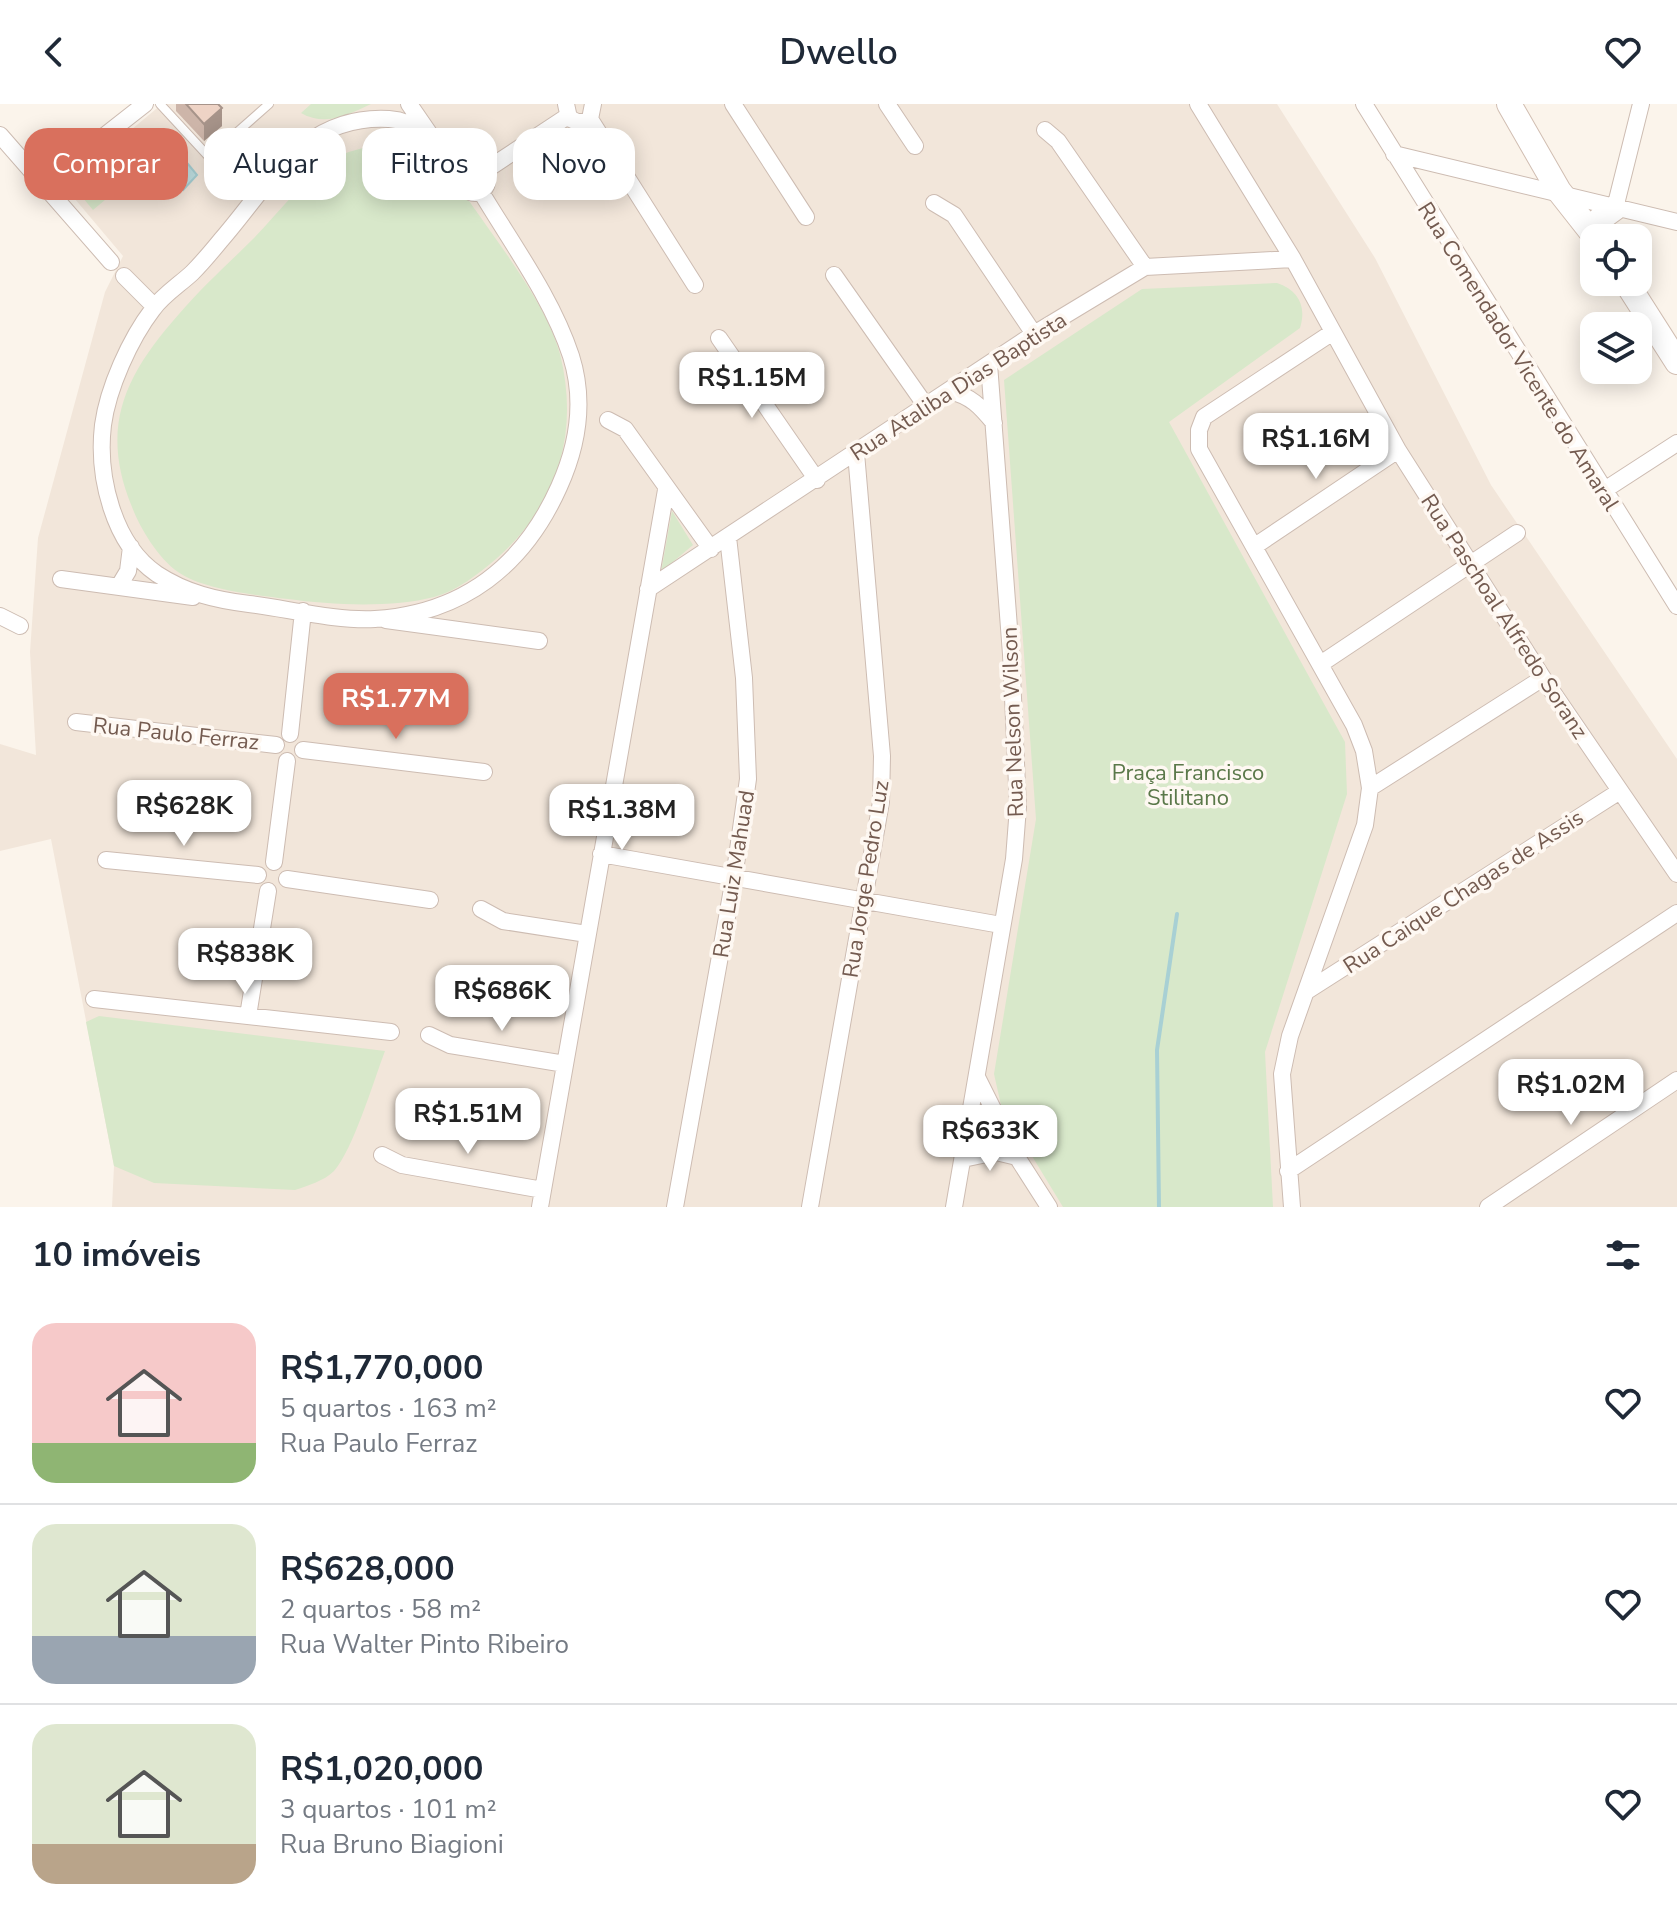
<!DOCTYPE html>
<html lang="pt">
<head>
<meta charset="utf-8">
<style>
  :root { --surface:#fff; --page:#f2f2f3; --text:#1f2937; --muted:#747a83; --line:#e0e1e3; --accent:#d9705d }
  body { margin:0; font-family:"Nunito Sans",sans-serif; background:var(--page); color:var(--text); height:100vh; display:flex; flex-direction:column; font-size:30px; white-space:nowrap }
  * { box-sizing:border-box; margin:0 }
  p { font-size:26px; color:var(--muted) }
  .icon { flex:none; width:44px; height:44px; fill:none; stroke:currentColor; stroke-width:2; stroke-linecap:round; stroke-linejoin:round }
  .map { position:relative; height:1103px; overflow:hidden }
  .panel { display:flex; flex-direction:column; background:var(--surface); flex:1 }
  .panel>* { flex:none }
  .top-card { position:absolute; left:24px; top:24px; width:800px; height:72px; display:flex; gap:16px }
  .fabs { position:absolute; left:1580px; top:120px; display:grid; gap:16px }
  .fabs a { display:grid; place-items:center; width:72px; height:72px; border-radius:16px; background:var(--surface); box-shadow:0 4px 20px #0003; font-size:40px }
  .price { position:absolute; translate:-50% -68px; padding:0 18px; border-radius:16px; background:#fff; color:#222; font-size:26px; line-height:52px; filter:drop-shadow(0 2px 4px #0008) }
  .price::after { content:''; position:absolute; left:50%; top:48px; width:24px; height:18px; margin-left:-12px; background:inherit; clip-path:polygon(0 0,100% 0,50% 100%) }
  .price.selected { background:var(--accent); color:#fff }
  ul { padding:0; list-style:none }
  li { display:flex; align-items:center; gap:24px; height:200px; padding:0 32px }
  li+li { border-top:2px solid var(--line) }
  li span { display:grid; place-items:center; flex:none; width:224px; height:160px; border-radius:24px; color:#555 }
  li>.icon { margin-inline-start:auto }
  span .icon { width:96px; height:96px; fill:#fffc; stroke-width:1 }
  li b { font-size:34px }
  h2 { display:flex; justify-content:space-between; align-items:center; height:96px; padding:0 32px; font-size:34px }
  .pill { padding:0 28px; border-radius:24px; background:var(--surface); box-shadow:0 4px 20px #0003; font-size:28px; line-height:72px }
  .pill.selected { background:var(--accent); color:#fff }
  header { display:flex; justify-content:space-between; align-items:center; height:104px; padding:0 32px; background:var(--surface); font-size:36px; font-weight:600 }
  .map>svg:first-child { display:block }
  .residential { fill:#f2e6da }
  .green { fill:#d8e8ca }
  .water { fill:#c1e1e3; stroke:#a8d0d4; stroke-width:2 }
  .lines { fill:none; stroke-linecap:round; stroke-linejoin:round }
  .stream { stroke:#a8d0d4; stroke-width:4 }
  .service-casing { stroke:#cdbcb2; stroke-width:10 }
  .minor-casing { stroke:#cdbcb2; stroke-width:18 }
  .secondary-casing { stroke:#d1beb2; stroke-width:26 }
  .service { stroke:#fff; stroke-width:8 }
  .minor { stroke:#fff; stroke-width:16 }
  .secondary { stroke:#fff; stroke-width:24 }
  .wall { fill:#cdb5a9 }
  .shaded-wall { fill:#a7948a }
  .building { fill:#eed3c5; stroke:#a7948a; stroke-width:2 }
  .labels { text-anchor:middle; stroke-width:7; stroke-linejoin:round; paint-order:stroke }
  .street-label { font-size:22px; fill:#745b50; stroke:#fef8f2 }
  .park-label { font-size:22px; fill:#5a7849; stroke:#fef8f2 }
</style>
</head>
<body>
<header><svg class="icon" aria-label="back" viewBox="0 0 24 24"><path d="M15 5l-7 7 7 7"/></svg>Dwello<svg class="icon" aria-label="heart" viewBox="0 0 24 24"><path d="M12 20l-8-8c-3-5 5-10 8-4 3-6 11-1 8 4z"/></svg></header>
<div class="map">
<svg width="1677" height="1103" viewBox="0 0 1677 1103">
  <rect width="100%" height="100%" fill="#fbf4eb"/>
  <path class="residential" d="M 162,0 L 1277,0 L 1375,154 L 1491,381 L 1677,655 L 1677,1103 L 112,1103 L 114,1062 L 51,735 L 0,747 L 0,640 L 36,651 L 30,548 L 38,434 L 105,188 L 123,152 L 64,82 Z"/>
  <path class="green" d="M 311,0 L 371,0 C 348,11 325,23 301,9 Z
    M 386,40 L 438,62 L 457,79 C 488,127 546,196 560,250 C 580,330 557,402 496,455 C 478,470 457,487 434,493 C 392,504 331,501 288,495 C 256,491 204,486 178,468 C 158,454 140,424 132,403 C 99,323 125,271 179,210 C 202,183 229,159 254,134 C 278,109 301,79 329,58 C 346,46 367,43 386,40 Z
    M 116,46 L 136,70 L 93,106 L 73,82 Z
    M 1277,179 C 1298,186 1307,202 1300,224 L 1169,318 L 1345,638 L 1347,690 L 1265,948 L 1273,1103 L 1063,1103 L 1001,1001 L 994,970 L 1036,715 L 1004,276 L 1142,185 Z
    M 672,407 L 693,441 L 661,468 Z
    M 99,912 L 385,947 C 374,976 353,1046 334,1067 C 324,1077 307,1082 295,1086 L 154,1079 L 114,1062 L 86,918 Z"/>
  <path class="water" d="M 174,43 L 197,71 L 183,86 L 170,82 L 173,75 L 160,57 L 162,49 Z"/>
  <g class="lines">
    <path class="stream" d="M 1159,1103 L 1157,946 L 1177,810"/>
    <g class="service-casing">
      <path id="service" d="M 160,0 L 209,53 L 269,0"/>
    </g>
    <g class="minor-casing">
      <path id="minor" d="M 409,0 L 429,29
        M 566,0 L 569,14 L 579,19 L 590,15 L 593,0
        M 733,0 L 806,113
        M 887,0 L 915,42
        M 1198,0 L 1293,155 L 1398,346 L 1543,574 L 1677,770
        M 1364,0 L 1677,502
        M 590,15 L 695,181
        M 1045,26 L 1058,37 L 1145,163
        M 0,31 L 111,158
        M 1394,50 L 1677,118
        M463 77a12 12 0 1 1 24 0a12 12 0 1 1-24 0Z
        M 483,68 L 568,12
        M 467,69 C 446,47 422,17 389,15 C 303,10 270,80 221,136 C 212,147 202,159 192,169 C 179,181 163,191 153,205 C 130,235 108,284 103,321 C 97,372 113,440 157,470 C 186,489 216,496 249,500 C 289,505 335,517 375,515 C 464,509 524,461 559,383 C 578,341 585,296 571,252 C 552,194 512,140 481,88
        M 43,80 L 145,0
        M 934,99 L 954,111 L 1034,230
        M 1615,104 L 1641,0
        M 834,171 L 926,302
        M 124,172 L 154,202
        M 719,234 L 817,376
        M 949,287 C 971,292 980,302 994,319
        M 608,316 L 625,325 L 711,445
        M 1603,387 L 1677,339
        M 1255,442 L 1398,346
        M 61,475 L 193,493
        M 119,482 L 128,467 L 131,443
        M 648,485 L 1034,230 L 1145,163 L 1293,155
        M 0,512 L 20,522
        M 386,516 L 539,537
        M 1322,559 L 1517,429
        M 76,618 L 276,641
        M 290,630 L 303,507
        M 303,646 L 484,668
        M 1370,684 L 1543,574
        M 601,750 L 1001,821
        M 106,756 L 258,771
        M 274,758 L 287,657
        M 287,775 L 430,796
        M 481,805 L 503,817 L 587,830
        M 1307,887 L 1620,687
        M 94,895 L 391,928
        M 248,912 L 268,787
        M 429,931 L 450,941 L 565,960
        M 977,973 L 1017,1053 L 1049,1103
        M 382,1051 L 402,1061 L 543,1086
        M 963,1055 L 996,1048 L 1017,1053
        M 1288,1067 L 1677,809
        M 540,1103 L 666,386
        M 675,1103 L 734,774 L 748,675 L 744,574 L 728,433
        M 810,1103 L 881,698 L 882,652 L 856,349
        M 954,1103 L 1014,755 L 1018,703 L 1011,550 L 989,260
        M 1292,1103 L 1282,970 L 1290,932 L 1365,721 L 1370,684 L 1364,647 L 1354,621 L 1199,345 L 1199,326 L 1204,313 L 1333,228
        M 1488,1103 L 1677,976"/>
    </g>
    <g class="secondary-casing">
      <path id="secondary" d="M 1509,0 L 1559,87 L 1596,134
        M 1601,134 L 1600,115 L 1615,104
        M 1626,178 L 1677,258"/>
    </g>
    <use href="#service" class="service"/>
    <use href="#minor" class="minor"/>
    <use href="#secondary" class="secondary"/>
  </g>
  <path class="wall" d="M 176,0 L 218,0 L 222,22 L 204,37 L 176,7 Z"/>
  <path class="shaded-wall" d="M 222,4 L 222,22 L 204,37 L 204,20 Z"/>
  <path class="building" d="M 186,0 L 218,0 L 222,4 L 204,20 Z"/>
  <g class="labels">
    <g class="street-label">
      <text transform="translate(1519 252) rotate(58)" y="8">Rua Comendador Vicente do Amaral</text>
      <text transform="translate(958 282) rotate(-33)" y="8">Rua Ataliba Dias Baptista</text>
      <text transform="translate(1505 512) rotate(57)" y="8">Rua Paschoal Alfredo Soranz</text>
      <text transform="translate(1012 618) rotate(-92)" y="8">Rua Nelson Wilson</text>
      <text transform="translate(176 629) rotate(6)" y="8">Rua Paulo Ferraz</text>
      <text transform="translate(733 770) rotate(-81)" y="8">Rua Luiz Mahuad</text>
      <text transform="translate(865 775) rotate(-81)" y="8">Rua Jorge Pedro Luz</text>
      <text transform="translate(1463 787) rotate(-33)" y="8">Rua Caique Chagas de Assis</text>
    </g>
    <g class="park-label">
      <text x="1188" y="676">Praça Francisco<tspan x="1188" dy="25">Stilitano</tspan></text>
    </g>
  </g>
</svg>
<div class="fabs">
<a><svg class="icon" aria-label="locate" viewBox="0 0 24 24"><circle cx="12" cy="12" r="6"/><path d="M12 2v4M12 18v4M2 12h4M18 12h4"/></svg></a>
<a><svg class="icon" aria-label="layers" viewBox="0 0 24 24"><path d="M12 4l9 5-9 5-9-5zM3 14l9 5 9-5"/></svg></a>
</div>
<b class="price" style="left:752px;top:316px">R$1.15M</b>
<b class="price" style="left:1316px;top:377px">R$1.16M</b>
<b class="price selected" style="left:396px;top:637px">R$1.77M</b>
<b class="price" style="left:184px;top:744px">R$628K</b>
<b class="price" style="left:622px;top:748px">R$1.38M</b>
<b class="price" style="left:245px;top:892px">R$838K</b>
<b class="price" style="left:502px;top:929px">R$686K</b>
<b class="price" style="left:1571px;top:1023px">R$1.02M</b>
<b class="price" style="left:468px;top:1052px">R$1.51M</b>
<b class="price" style="left:990px;top:1069px">R$633K</b>
<div class="top-card">
<a class="pill selected">Comprar</a>
<a class="pill">Alugar</a>
<a class="pill">Filtros</a>
<a class="pill">Novo</a>
</div>
</div>
<section class="panel">
<h2>10 imóveis<svg class="icon" aria-label="filters" viewBox="0 0 24 24"><path d="M4 7h16M4 17h16"/><circle cx="9" cy="7" r="2"/><circle cx="15" cy="17" r="2"/></svg></h2>
<ul>
<li><span style="background:linear-gradient(#f6c9c9 75%,#8fb573 0)"><svg class="icon" aria-label="home" viewBox="0 0 24 24"><path d="M3 11l9-7 9 7M6 9v11h12V9"/></svg></span><div><b>R$1,770,000</b><p>5 quartos · 163 m²</p><p>Rua Paulo Ferraz</p></div><svg class="icon" aria-label="heart" viewBox="0 0 24 24"><path d="M12 20l-8-8c-3-5 5-10 8-4 3-6 11-1 8 4z"/></svg></li>
<li><span style="background:linear-gradient(#dfe7d0 70%,#9aa5b1 0)"><svg class="icon" aria-label="home" viewBox="0 0 24 24"><path d="M3 11l9-7 9 7M6 9v11h12V9"/></svg></span><div><b>R$628,000</b><p>2 quartos · 58 m²</p><p>Rua Walter Pinto Ribeiro</p></div><svg class="icon" aria-label="heart" viewBox="0 0 24 24"><path d="M12 20l-8-8c-3-5 5-10 8-4 3-6 11-1 8 4z"/></svg></li>
<li><span style="background:linear-gradient(#dfe7d0 75%,#b9a48a 0)"><svg class="icon" aria-label="home" viewBox="0 0 24 24"><path d="M3 11l9-7 9 7M6 9v11h12V9"/></svg></span><div><b>R$1,020,000</b><p>3 quartos · 101 m²</p><p>Rua Bruno Biagioni</p></div><svg class="icon" aria-label="heart" viewBox="0 0 24 24"><path d="M12 20l-8-8c-3-5 5-10 8-4 3-6 11-1 8 4z"/></svg></li>
</ul>
</section>
</body>
</html>
